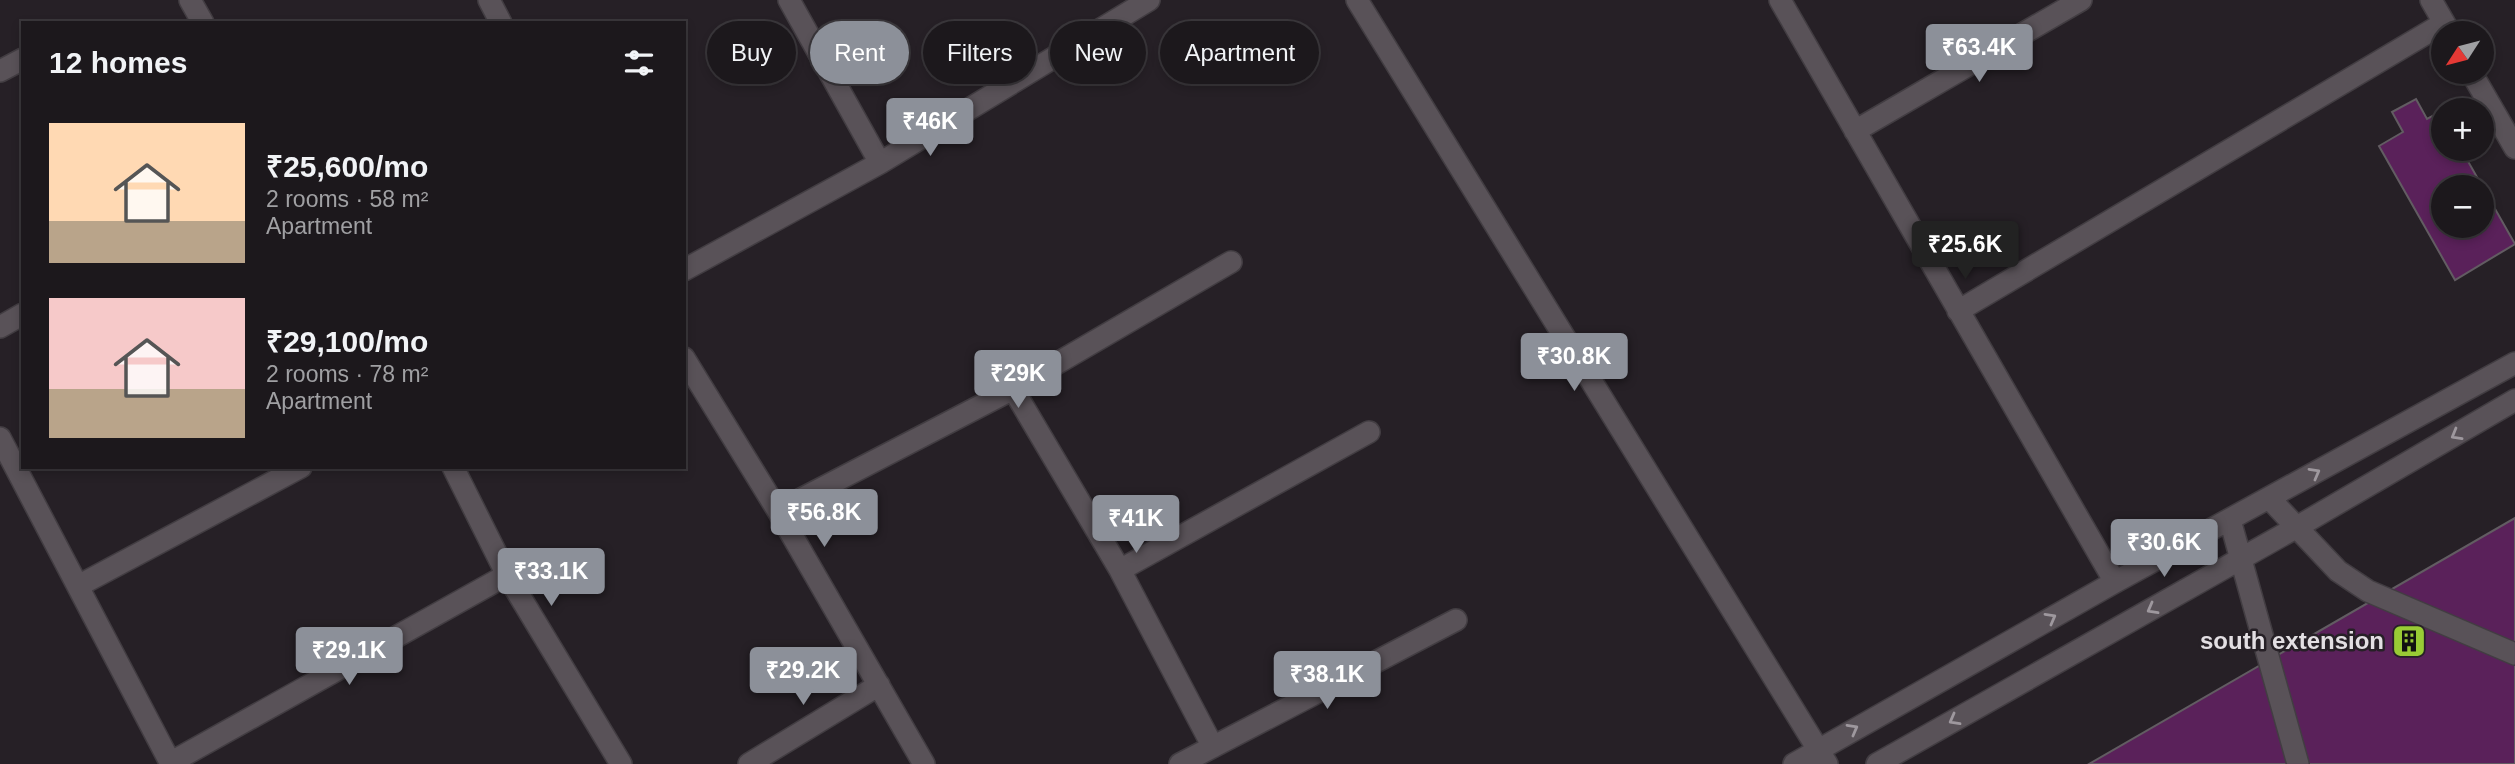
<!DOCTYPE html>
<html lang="en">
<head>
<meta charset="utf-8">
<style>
  :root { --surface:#1c181c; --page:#252125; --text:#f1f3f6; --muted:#a0a0a3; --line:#3a373b; --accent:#8c9099 }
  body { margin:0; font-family:Helvetica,sans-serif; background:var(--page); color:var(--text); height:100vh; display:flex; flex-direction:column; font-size:26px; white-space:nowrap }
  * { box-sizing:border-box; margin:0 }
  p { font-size:23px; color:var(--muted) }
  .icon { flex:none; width:38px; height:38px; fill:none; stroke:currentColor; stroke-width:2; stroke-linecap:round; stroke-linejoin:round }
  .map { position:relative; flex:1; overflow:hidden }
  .drawer { position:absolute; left:21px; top:21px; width:665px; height:448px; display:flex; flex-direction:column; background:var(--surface); border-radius:0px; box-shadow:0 4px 10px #0003,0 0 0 2px var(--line) }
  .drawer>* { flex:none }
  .banner { position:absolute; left:707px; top:21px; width:665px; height:63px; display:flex; gap:14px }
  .needle { width:46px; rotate:234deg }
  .tools { position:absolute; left:2431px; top:21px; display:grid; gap:14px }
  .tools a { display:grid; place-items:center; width:63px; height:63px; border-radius:50%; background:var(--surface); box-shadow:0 4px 10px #0003,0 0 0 2px var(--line); font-size:35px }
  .price { position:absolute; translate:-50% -60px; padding:0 16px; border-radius:7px; background:var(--accent); color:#fff; font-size:23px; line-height:46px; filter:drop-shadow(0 2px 4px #0008) }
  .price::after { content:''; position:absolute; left:50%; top:42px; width:21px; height:16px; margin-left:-10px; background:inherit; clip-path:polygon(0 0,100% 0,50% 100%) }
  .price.current { background:#222; color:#fff }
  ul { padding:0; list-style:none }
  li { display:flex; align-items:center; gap:21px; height:175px; padding:0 28px }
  li span { display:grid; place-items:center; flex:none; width:196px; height:140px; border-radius:0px; color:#555 }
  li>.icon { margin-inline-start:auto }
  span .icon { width:84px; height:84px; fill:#fffc; stroke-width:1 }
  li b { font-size:30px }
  h2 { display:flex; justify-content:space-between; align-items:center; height:84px; padding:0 28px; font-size:30px }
  .pill { padding:0 24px; border-radius:32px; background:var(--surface); box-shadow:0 4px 10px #0003,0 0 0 2px var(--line); font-size:24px; line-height:63px }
  .pill.current { background:var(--accent); color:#fff }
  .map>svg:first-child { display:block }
  .building { fill:#5a215a; stroke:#625c62; stroke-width:2; fill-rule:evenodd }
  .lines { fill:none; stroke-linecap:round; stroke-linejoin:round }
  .minor-casing { stroke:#423d42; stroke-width:24 }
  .minor { stroke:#595258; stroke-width:21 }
  .oneway { stroke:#9e989e }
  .labels { text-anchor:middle; stroke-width:5; stroke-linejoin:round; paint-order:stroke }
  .poi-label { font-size:24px; font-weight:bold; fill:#e3dfe3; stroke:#262026; text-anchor:end }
</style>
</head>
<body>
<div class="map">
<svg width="2515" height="764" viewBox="0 0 2515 764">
  <rect width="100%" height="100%" fill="#262026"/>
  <path class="building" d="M 2416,99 L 2427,119 L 2440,112 L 2443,117 L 2443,149 L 2461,149 L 2515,244 L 2455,280 L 2379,146 L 2403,132 L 2392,112 ZM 2443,187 L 2482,187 L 2482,226 L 2443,226 Z
    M 2515,518 L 2515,764 L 2089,764 Z"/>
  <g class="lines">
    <g class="minor-casing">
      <path id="minor" d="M 190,0 L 203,23
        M 489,0 L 501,23
        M 789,0 L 880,163
        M 1357,0 L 1827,764
        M 1780,0 L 2115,582
        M 2431,0 L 2450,33
        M 0,71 L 23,59
        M 2471,72 L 2515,148
        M 1855,131 L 2081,0
        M 684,270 L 880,163 L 1149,0
        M 1958,311 L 2444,23
        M 0,327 L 23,314
        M 684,358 L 778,511 L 924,764
        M 1013,389 L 1120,570 L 1213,747
        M 0,438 L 171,764
        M 453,467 L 507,575 L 621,764
        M 2269,498 L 2338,571 L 2368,591 L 2515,654
        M 778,511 L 1013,389 L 1231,262
        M 2230,520 L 2298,764
        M 1120,570 L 1369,432
        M 78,586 L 301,467
        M 170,763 L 507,575
        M 749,764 L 879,685
        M 1180,764 L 1456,620
        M 1794,764 L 2115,582 L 2515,363
        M 1877,764 L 2297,527 L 2515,400"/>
    </g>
    <use href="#minor" class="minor"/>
  </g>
  <defs><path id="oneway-chevron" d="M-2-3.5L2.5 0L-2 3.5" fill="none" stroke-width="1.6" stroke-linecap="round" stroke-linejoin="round" transform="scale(1.75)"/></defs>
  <g class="oneway">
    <use href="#oneway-chevron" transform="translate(2456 435) rotate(150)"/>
    <use href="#oneway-chevron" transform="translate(2315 473) rotate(-29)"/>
    <use href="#oneway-chevron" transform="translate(2152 609) rotate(151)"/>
    <use href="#oneway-chevron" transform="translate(2051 618) rotate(-29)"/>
    <use href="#oneway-chevron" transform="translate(1954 720) rotate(151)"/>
    <use href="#oneway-chevron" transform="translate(1853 729) rotate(-29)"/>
  </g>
  <defs>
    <g id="building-square" transform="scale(1.75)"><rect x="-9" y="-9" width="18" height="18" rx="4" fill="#99cb35" stroke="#262026"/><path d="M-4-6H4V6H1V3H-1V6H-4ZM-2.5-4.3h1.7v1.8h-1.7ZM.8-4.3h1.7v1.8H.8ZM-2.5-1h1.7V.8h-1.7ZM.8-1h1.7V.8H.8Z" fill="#111"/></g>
  </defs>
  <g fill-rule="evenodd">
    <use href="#building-square" x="2409" y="641"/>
  </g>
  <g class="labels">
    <g class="poi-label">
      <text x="2384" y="649">south extension</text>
    </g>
  </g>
</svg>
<div class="tools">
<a><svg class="needle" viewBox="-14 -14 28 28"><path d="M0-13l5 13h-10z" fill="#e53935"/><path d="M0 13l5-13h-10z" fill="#a0a0a3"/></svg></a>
<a>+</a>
<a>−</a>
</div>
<b class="price" style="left:1979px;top:84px">₹63.4K</b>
<b class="price" style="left:930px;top:158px">₹46K</b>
<b class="price current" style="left:1965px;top:281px">₹25.6K</b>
<b class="price" style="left:1574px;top:393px">₹30.8K</b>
<b class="price" style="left:1018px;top:410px">₹29K</b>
<b class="price" style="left:824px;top:549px">₹56.8K</b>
<b class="price" style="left:1136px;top:555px">₹41K</b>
<b class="price" style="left:2164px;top:579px">₹30.6K</b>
<b class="price" style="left:551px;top:608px">₹33.1K</b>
<b class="price" style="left:349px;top:687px">₹29.1K</b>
<b class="price" style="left:803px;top:707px">₹29.2K</b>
<b class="price" style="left:1327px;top:711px">₹38.1K</b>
<div class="banner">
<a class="pill">Buy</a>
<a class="pill current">Rent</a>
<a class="pill">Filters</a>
<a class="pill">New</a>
<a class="pill">Apartment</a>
</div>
<section class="drawer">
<h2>12 homes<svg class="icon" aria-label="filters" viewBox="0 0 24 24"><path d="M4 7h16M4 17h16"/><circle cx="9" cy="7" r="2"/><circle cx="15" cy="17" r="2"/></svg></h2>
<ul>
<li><span style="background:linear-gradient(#ffd9b3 70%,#b9a48a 0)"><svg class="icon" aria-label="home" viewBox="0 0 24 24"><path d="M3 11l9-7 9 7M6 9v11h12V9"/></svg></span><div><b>₹25,600/mo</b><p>2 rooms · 58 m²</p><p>Apartment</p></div></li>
<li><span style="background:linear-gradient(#f6c9c9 65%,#b9a48a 0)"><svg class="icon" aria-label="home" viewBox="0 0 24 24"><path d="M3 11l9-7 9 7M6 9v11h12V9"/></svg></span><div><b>₹29,100/mo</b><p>2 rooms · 78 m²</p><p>Apartment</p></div></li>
</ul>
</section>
</div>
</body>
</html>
